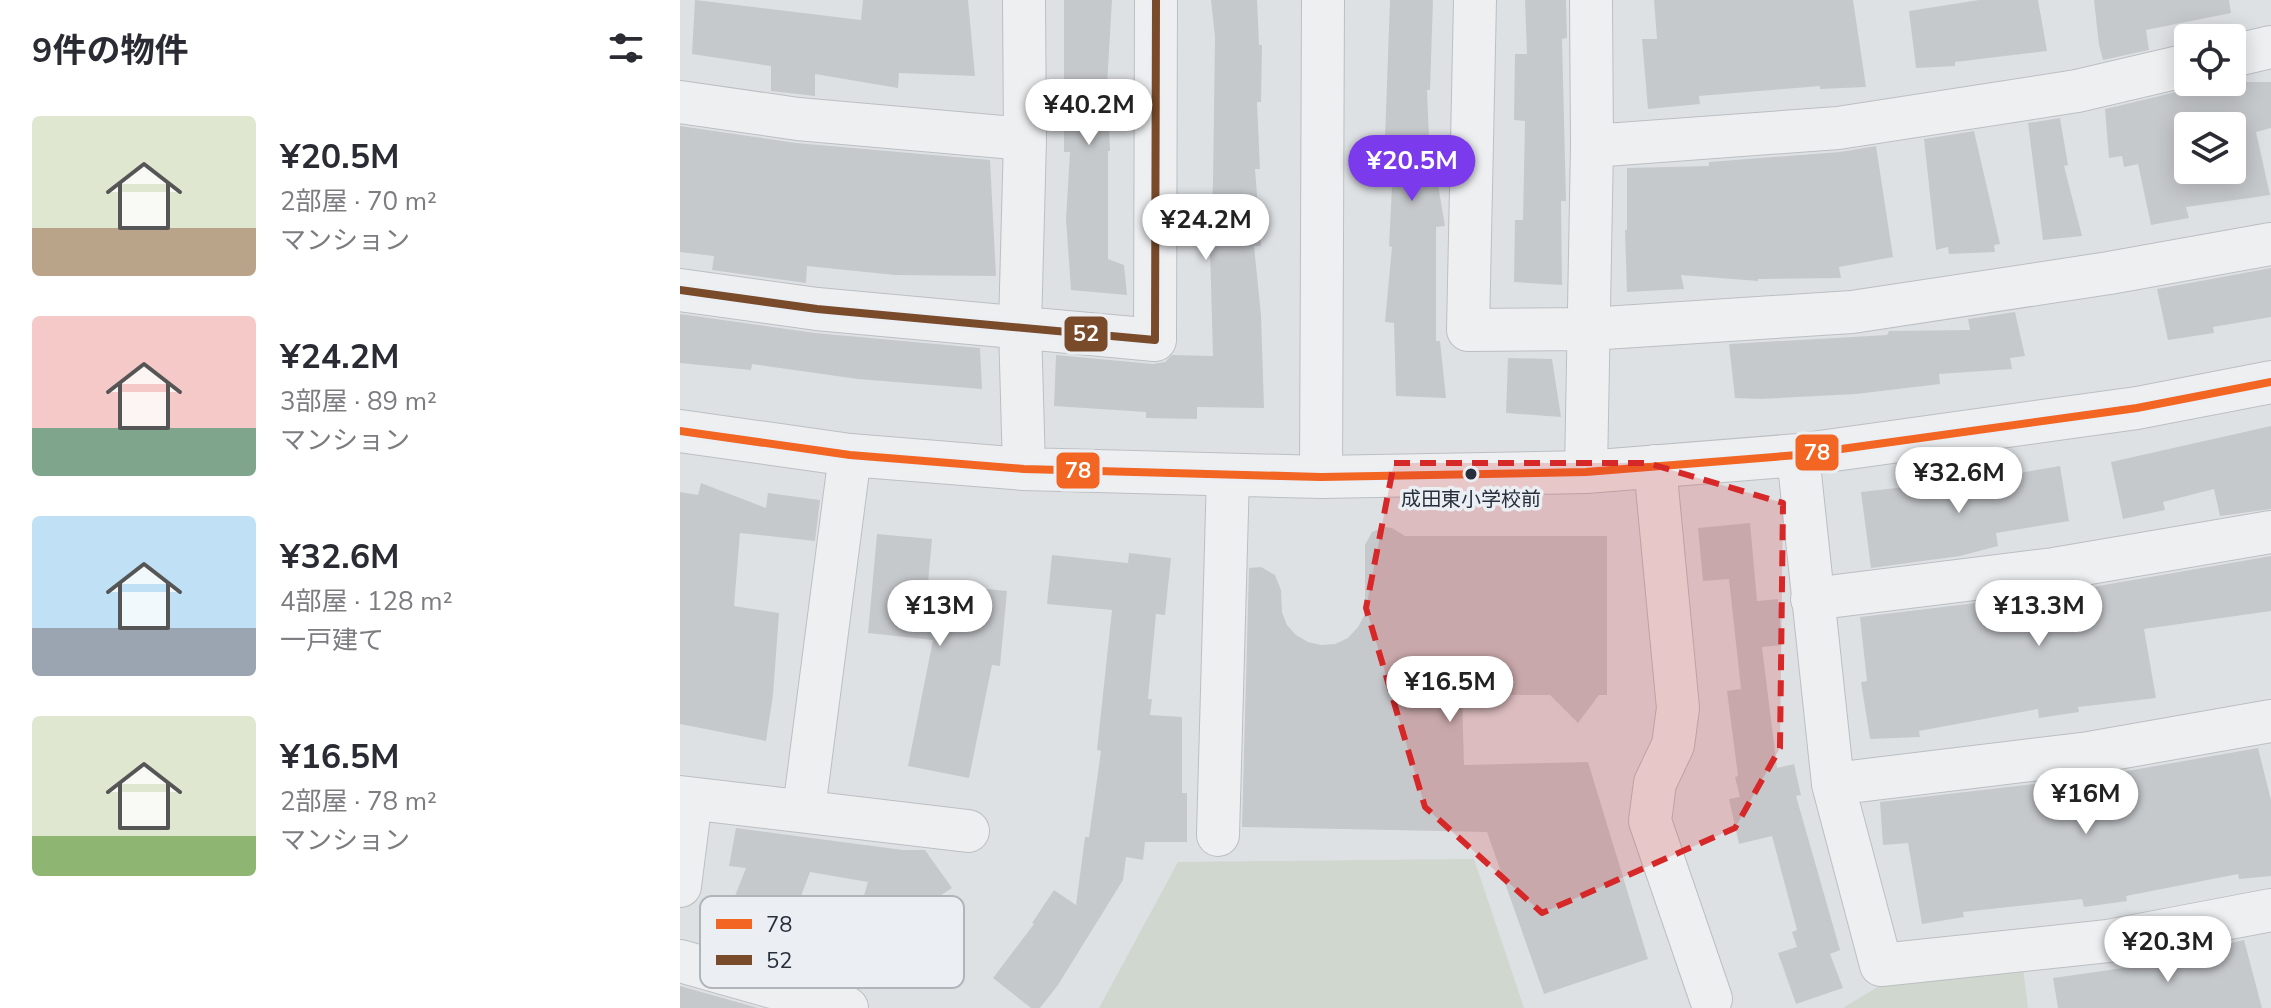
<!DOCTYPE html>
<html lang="ja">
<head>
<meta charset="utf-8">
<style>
  :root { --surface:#fff; --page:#f2f2f3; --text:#2b2b33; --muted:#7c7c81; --accent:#7c3aed }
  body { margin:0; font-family:"Nunito Sans","Noto Sans JP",sans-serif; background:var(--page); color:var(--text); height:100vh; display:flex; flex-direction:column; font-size:30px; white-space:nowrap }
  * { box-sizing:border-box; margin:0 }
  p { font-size:26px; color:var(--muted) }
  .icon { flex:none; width:44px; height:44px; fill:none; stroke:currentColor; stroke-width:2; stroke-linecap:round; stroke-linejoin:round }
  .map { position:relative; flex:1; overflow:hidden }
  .sheet { display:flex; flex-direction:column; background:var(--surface); width:680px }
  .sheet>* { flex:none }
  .controls { position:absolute; left:1494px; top:24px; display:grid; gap:16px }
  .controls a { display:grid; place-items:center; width:72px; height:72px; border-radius:8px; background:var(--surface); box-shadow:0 4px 20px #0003; font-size:40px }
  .price { position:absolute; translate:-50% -68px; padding:0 18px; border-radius:28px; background:#fff; color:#222; font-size:26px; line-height:52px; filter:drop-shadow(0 2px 4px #0008) }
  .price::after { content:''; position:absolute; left:50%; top:48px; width:24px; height:18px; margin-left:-12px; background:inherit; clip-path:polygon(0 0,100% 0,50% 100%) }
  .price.on { background:var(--accent); color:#fff }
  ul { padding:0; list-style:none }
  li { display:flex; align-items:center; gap:24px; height:200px; padding:0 32px }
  li span { display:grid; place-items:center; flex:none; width:224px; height:160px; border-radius:8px; color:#555 }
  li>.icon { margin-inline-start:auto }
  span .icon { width:96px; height:96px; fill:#fffc; stroke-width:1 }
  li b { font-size:34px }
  h2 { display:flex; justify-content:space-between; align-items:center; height:96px; padding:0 32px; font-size:34px }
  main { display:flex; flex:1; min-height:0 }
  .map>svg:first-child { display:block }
  .green { fill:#cfd7cf }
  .building { fill:#c6c9cc; fill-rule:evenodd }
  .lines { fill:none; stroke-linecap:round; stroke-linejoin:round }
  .minor-casing { stroke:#bcbfc2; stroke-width:44 }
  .minor { stroke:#edeff0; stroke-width:42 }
  .bus-1-casing { stroke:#ebeff3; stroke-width:14 }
  .bus-2-casing { stroke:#ebeff3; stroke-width:14 }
  .bus-1 { stroke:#f26522; stroke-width:8 }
  .bus-2 { stroke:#7a4b2a; stroke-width:8 }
  .marked { fill:#d62828; fill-opacity:0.2; stroke:#d62828; stroke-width:6; stroke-dasharray:16 10; stroke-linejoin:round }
  .bus-dot { fill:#262f3b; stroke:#ebeff3; stroke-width:3 }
  .labels { text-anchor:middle; stroke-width:7; stroke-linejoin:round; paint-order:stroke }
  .bus-label { font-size:20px; fill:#262f3b; stroke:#ebeff3 }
  .key { fill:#ebeff3; stroke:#b0b5bc; stroke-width:2 }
  .key-label { font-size:22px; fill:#262f3b }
  .line-badge { stroke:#ebeff3; stroke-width:3 }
  .badge-label { font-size:22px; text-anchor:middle; font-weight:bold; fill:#fff }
</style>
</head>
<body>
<main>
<section class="sheet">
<h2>9件の物件<svg class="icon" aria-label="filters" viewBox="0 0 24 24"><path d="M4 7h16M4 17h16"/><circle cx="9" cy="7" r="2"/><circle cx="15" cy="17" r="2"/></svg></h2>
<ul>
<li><span style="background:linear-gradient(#dfe7d0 70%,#b9a48a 0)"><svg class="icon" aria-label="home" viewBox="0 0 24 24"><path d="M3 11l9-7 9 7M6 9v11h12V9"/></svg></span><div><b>¥20.5M</b><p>2部屋 · 70 m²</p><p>マンション</p></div></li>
<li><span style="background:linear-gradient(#f6c9c9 70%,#7fa58c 0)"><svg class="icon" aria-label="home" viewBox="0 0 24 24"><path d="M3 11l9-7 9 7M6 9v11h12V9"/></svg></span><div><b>¥24.2M</b><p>3部屋 · 89 m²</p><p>マンション</p></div></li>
<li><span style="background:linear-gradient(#bfe0f5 70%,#9aa5b1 0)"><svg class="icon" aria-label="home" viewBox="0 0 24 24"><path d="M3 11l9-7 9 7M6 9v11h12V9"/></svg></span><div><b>¥32.6M</b><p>4部屋 · 128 m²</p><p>一戸建て</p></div></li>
<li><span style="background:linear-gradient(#dfe7d0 75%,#8fb573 0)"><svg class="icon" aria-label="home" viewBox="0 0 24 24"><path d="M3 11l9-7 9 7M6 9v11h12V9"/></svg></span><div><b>¥16.5M</b><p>2部屋 · 78 m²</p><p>マンション</p></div></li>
</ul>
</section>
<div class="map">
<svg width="1591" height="1008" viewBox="0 0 1591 1008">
  <rect width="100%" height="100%" fill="#dee1e4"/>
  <path class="green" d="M 794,859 L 844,1008 L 419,1008 L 498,862 Z
    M 1343,968 L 1348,1008 L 1163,1008 L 1201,985 Z"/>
  <path class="building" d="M 15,0 L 181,20 L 183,0 L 288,0 L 295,76 L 219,73 L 218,88 L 135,74 L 135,96 L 91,91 L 91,66 L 12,54 Z
    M 384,0 L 432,0 L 427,86 L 430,151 L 428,151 L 428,259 L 444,265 L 447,295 L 391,290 L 386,219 L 390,152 L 384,152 Z
    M 531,0 L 577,0 L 579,45 L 582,45 L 581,102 L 577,102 L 580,169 L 575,169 L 581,246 L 574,246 L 581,315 L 584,408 L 517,407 L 517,419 L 466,418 L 466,412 L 374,406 L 376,355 L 473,364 L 485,362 L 492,355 L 533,356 L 530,248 L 533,183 L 535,37 Z
    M 710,0 L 753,0 L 750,90 L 747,90 L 751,185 L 758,185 L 765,226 L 756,227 L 756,341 L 760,341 L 766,398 L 716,396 L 714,323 L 705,322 L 712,247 L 709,246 L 713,166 L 704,166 Z
    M 845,0 L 886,0 L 887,38 L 882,39 L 886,201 L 881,201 L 882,285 L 834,282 L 835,220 L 843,220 L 845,121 L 834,120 L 835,54 L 847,54 Z
    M 974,0 L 1173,0 L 1186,87 L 1140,89 L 1140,86 L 1019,96 L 1020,104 L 968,109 L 962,39 L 977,39 Z
    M 1299,0 L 1358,0 L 1367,51 L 1275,62 L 1275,66 L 1236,68 L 1229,11 Z
    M 1414,0 L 1549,0 L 1551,13 L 1466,30 L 1469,50 L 1423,60 L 1419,45 Z
    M 1525,82 L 1591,82 L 1591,128 L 1576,132 L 1590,195 L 1506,207 L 1509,218 L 1471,225 L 1458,164 L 1444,167 L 1442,156 L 1429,158 L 1425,109 L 1513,88 ZM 1508,126 L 1552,126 L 1552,170 L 1508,170 Z
    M 1380,118 L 1388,165 L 1384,166 L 1402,236 L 1363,240 L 1348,123 Z
    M 0,126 L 116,143 L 310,160 L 316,276 L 215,275 L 127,266 L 126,283 L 32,270 L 34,256 L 0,252 Z
    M 1294,131 L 1320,244 L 1314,245 L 1315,252 L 1269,254 L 1268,247 L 1256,250 L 1244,139 Z
    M 1196,146 L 1213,257 L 1159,267 L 1161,278 L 1078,279 L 1078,281 L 1001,275 L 1004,289 L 947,292 L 945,230 L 947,230 L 947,168 L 1029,166 L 1029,162 L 1160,152 Z
    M 1591,268 L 1591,317 L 1533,327 L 1534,333 L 1488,340 L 1477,289 Z
    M 1335,312 L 1345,356 L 1330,358 L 1332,369 L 1259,374 L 1260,384 L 1176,394 L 1081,399 L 1055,398 L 1049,344 L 1207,335 L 1209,331 L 1290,330 L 1288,319 Z
    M 0,314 L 135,333 L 300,348 L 302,389 L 178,379 L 72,364 L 71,370 L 0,363 Z
    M 828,358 L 872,359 L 881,417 L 826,413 Z
    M 1591,426 L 1591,509 L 1540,516 L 1534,489 L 1483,502 L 1485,510 L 1443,519 L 1431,462 Z
    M 1380,466 L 1389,521 L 1316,533 L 1318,546 L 1280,556 L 1191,568 L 1181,492 L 1321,476 Z
    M 21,483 L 86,508 L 88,493 L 140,500 L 135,541 L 60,533 L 54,606 L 99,613 L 93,695 L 86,741 L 0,724 L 0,492 L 18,495 Z
    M 1070,523 L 1077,601 L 1098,599 L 1102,645 L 1082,647 L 1097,768 L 1114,764 L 1121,795 L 1116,796 L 1160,950 L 1150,954 L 1163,988 L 1116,1004 L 1098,953 L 1117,947 L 1112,932 L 1117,930 L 1092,836 L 1059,844 L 1049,799 L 1060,797 L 1055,777 L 1058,776 L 1047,691 L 1061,689 L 1049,579 L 1023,581 L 1018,528 Z
    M 705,527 L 712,528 L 725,536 L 927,536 L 927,695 L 919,695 L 898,723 L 870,695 L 782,695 L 784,765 L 908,762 L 968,959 L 864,994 L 807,832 L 562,827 L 569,568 L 581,567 L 595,575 L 601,590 L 602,612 L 607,625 L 616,635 L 628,642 L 641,645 L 655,644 L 668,638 L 678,627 L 685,614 L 685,545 L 692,532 Z
    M 197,534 L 252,539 L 248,583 L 327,591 L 320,666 L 312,665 L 289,778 L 228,766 L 253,640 L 188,633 Z
    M 449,553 L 491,558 L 485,615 L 476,614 L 468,699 L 472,699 L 470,715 L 502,717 L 502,793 L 507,793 L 507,842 L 465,842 L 463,860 L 446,857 L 443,880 L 378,985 L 360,1008 L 351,1008 L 313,978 L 354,924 L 352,923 L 374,890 L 396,905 L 405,837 L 409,837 L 421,751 L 417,750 L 432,610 L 367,604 L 372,555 L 448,563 Z
    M 1591,556 L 1591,611 L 1464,629 L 1476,698 L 1398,707 L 1399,712 L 1359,718 L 1358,709 L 1239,731 L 1240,737 L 1190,739 L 1181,682 L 1187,681 L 1180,617 L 1378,593 Z
    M 1578,748 L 1591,800 L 1591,876 L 1559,879 L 1558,874 L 1446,896 L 1447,901 L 1404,907 L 1402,899 L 1283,912 L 1284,917 L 1242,924 L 1228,843 L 1203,845 L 1200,802 L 1413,777 Z
    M 56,828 L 223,850 L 245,850 L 272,888 L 255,899 L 233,977 L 167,953 L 188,882 L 130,872 L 99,955 L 42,929 L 66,868 L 49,866 Z
    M 1564,940 L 1582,1008 L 1378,1008 L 1373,978 L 1528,956 L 1527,948 Z
    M 0,986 L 78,1008 L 0,1008 Z"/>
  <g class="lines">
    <g class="minor-casing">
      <path id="minor" d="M 344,0 L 345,139 L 340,327 L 344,469
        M 795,0 L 788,330 L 909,329 L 1172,312 L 1429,273 L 1591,244
        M 1552,56 L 1591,47
        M 0,102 L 118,119 L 345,139
        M 912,146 L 1158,128 L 1397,91 L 1508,65
        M 0,290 L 137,309 L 475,340 L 476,0
        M 0,431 L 170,455 L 344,469 L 641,477 L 906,472 L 1118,455 L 1457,408 L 1591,382
        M 1118,455 L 1153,784 L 1201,965 L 1428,941 L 1591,910
        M 975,466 L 998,708 L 993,745 L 975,783 L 970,821 L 1031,999
        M 906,472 L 912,146 L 911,0
        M 641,477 L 643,0
        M 1132,599 L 1374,569 L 1591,532
        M 1153,784 L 1409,753 L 1591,721
        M 0,797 L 288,831
        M 124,809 L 170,455
        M 538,835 L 548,475
        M 0,886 L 11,799
        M 0,961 L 167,1008"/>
    </g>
    <use href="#minor" class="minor"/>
    <g class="bus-1-casing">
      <path id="bus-1" d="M 0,431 L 170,455 L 344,469 L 641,477 L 906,472 L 1118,455 L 1457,408 L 1591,382"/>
    </g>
    <g class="bus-2-casing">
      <path id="bus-2" d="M 0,290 L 137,309 L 475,340 L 476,0"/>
    </g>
    <use href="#bus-1" class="bus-1"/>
    <use href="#bus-2" class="bus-2"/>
  </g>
  <path class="marked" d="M 714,463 L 967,463 L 1103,503 L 1100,748 L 1055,828 L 862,913 L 745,807 L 686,608 Z"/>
  <circle class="bus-dot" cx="791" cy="474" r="7"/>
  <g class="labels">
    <g class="bus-label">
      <text x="791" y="506">成田東小学校前</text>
    </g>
  </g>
  <rect x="20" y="896" width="264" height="92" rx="12" class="key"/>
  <rect x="36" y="919" width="36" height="10" fill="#f26522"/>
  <rect x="36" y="955" width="36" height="10" fill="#7a4b2a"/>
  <g class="key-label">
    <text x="86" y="932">78</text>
    <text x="86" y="968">52</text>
  </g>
  <g class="line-badge">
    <rect x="383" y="315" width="46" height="38" rx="8" fill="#7a4b2a"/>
    <rect x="1114" y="433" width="46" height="39" rx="8" fill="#f26522"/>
    <rect x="375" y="451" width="46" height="39" rx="8" fill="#f26522"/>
  </g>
  <g class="badge-label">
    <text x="406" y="341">52</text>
    <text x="1137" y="460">78</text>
    <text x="398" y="478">78</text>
  </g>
</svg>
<div class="controls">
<a><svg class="icon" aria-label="locate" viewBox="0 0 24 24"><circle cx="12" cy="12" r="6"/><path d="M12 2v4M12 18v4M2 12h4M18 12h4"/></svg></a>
<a><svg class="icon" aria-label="layers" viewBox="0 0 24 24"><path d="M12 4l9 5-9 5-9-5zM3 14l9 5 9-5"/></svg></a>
</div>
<b class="price" style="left:409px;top:147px">¥40.2M</b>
<b class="price on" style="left:732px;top:203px">¥20.5M</b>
<b class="price" style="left:526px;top:262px">¥24.2M</b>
<b class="price" style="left:1279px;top:515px">¥32.6M</b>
<b class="price" style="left:260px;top:648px">¥13M</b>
<b class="price" style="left:1359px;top:648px">¥13.3M</b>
<b class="price" style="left:770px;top:724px">¥16.5M</b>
<b class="price" style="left:1406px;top:836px">¥16M</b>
<b class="price" style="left:1488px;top:984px">¥20.3M</b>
</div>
</main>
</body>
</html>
